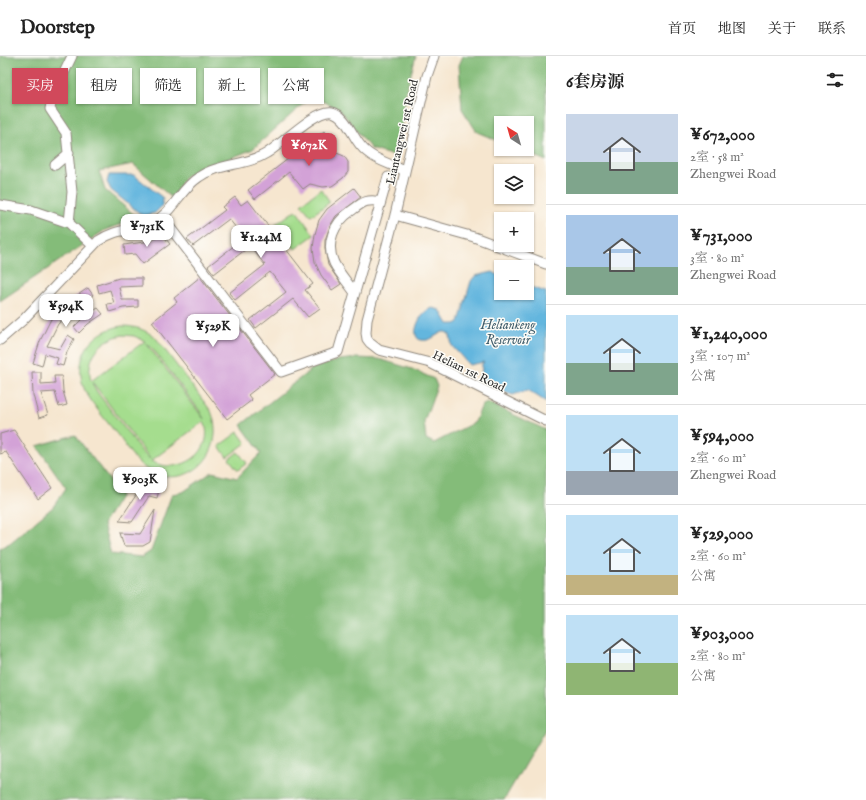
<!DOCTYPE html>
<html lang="zh">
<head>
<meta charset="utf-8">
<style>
  :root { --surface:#fff; --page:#f6f6f6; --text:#222; --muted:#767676; --line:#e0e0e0; --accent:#d1495b }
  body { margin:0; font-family:"IM FELL English","Noto Serif SC",serif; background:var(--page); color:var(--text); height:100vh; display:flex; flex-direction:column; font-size:15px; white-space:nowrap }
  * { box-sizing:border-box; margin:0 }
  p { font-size:13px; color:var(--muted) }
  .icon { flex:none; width:22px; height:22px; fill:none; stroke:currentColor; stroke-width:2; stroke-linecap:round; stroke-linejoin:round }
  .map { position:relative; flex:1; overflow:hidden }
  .drawer { display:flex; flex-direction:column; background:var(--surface); width:320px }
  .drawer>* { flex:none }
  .banner { position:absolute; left:12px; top:12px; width:380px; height:36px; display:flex; gap:8px }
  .needle { width:26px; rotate:323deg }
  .fabs { position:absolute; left:494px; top:60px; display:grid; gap:8px }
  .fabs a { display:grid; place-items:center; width:40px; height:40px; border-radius:0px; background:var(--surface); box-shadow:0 1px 3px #0004; font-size:20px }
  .price { position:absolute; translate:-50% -34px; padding:0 9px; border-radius:8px; background:#fff; color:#222; font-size:13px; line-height:26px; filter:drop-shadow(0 1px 2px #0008) }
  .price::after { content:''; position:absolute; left:50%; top:24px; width:12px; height:9px; margin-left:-6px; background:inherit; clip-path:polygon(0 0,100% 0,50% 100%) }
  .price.on { background:var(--accent); color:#fff }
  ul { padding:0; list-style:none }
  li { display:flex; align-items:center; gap:12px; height:100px; padding:0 20px }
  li+li { border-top:1px solid var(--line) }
  li span { display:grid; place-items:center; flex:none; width:112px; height:80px; border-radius:0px; color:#555 }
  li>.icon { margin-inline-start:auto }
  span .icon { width:48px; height:48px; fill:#fffc; stroke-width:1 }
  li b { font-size:17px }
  h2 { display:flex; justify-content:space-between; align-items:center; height:48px; padding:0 20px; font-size:17px }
  .pill { padding:0 14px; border-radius:0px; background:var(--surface); box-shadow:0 1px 3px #0004; font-size:14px; line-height:36px }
  .pill.on { background:var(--accent); color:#fff }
  header { display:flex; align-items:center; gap:24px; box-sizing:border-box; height:56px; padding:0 20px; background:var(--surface); border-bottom:1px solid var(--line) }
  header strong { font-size:19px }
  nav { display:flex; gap:22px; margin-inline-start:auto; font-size:14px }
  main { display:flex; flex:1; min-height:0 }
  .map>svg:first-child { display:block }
  .green { fill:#a5dd8e; stroke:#68845c; fill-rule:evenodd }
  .forest { fill:#84bc79; stroke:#587452 }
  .water { fill:#63b6de; stroke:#477084 }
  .building { fill:#d3a2d7 }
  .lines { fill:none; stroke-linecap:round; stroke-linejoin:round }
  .minor-casing { stroke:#90887d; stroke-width:11 }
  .minor { stroke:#fff; stroke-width:9 }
  .labels { text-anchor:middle; stroke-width:3; stroke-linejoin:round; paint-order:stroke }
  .street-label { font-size:12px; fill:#2b2b2b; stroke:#fdfcf7 }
  .water-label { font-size:13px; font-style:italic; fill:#3f5c6a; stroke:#fdfcf7 }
</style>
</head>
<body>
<header>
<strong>Doorstep</strong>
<nav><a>首页</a><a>地图</a><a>关于</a><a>联系</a></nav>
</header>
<main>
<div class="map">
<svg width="546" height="744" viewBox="0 0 546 744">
  <rect width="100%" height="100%" fill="#fdfcf7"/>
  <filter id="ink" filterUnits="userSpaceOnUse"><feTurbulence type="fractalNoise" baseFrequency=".025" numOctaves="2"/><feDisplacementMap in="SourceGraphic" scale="8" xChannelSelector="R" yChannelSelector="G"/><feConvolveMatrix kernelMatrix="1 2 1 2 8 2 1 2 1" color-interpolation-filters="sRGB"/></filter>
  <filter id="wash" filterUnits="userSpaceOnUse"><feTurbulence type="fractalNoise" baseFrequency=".012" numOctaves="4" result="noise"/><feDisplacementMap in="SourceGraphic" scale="16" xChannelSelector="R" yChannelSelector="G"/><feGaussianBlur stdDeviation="0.9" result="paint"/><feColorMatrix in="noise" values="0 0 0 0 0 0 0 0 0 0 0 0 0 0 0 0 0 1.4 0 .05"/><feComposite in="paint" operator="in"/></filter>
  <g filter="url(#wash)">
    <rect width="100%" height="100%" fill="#f6e6cf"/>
    <path class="green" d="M 321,133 L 330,146 L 311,160 L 301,148 Z
      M 296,154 L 314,179 L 295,193 L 276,168 Z
      M 122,270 C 136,270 146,274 156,282 L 211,355 C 229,399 184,439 145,412 C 135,405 127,392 120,382 C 108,367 95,352 85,335 C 72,304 89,275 122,270 ZM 123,279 L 134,280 L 145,285 L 91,325 C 85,302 100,283 123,279 ZM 146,287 L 153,293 L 199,354 L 204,363 ZM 92,327 L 93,327 L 150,403 L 143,397 L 97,336 ZM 204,365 C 217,396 179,421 151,405 Z
      M 238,376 L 246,387 L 227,401 L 219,390 Z
      M 238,396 L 247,407 L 238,414 L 229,403 Z"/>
    <path class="forest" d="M 0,0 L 416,0 L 406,36 L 402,67 L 394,100 L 371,93 L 340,54 L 312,40 L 253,93 L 185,121 L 172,142 L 133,108 L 99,115 L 105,134 L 138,162 L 105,174 L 0,245 Z
      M 463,0 L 546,0 L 546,105 L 518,93 L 527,93 L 527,67 L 501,67 L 501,86 L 477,76 L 462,53 L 459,9 Z
      M 358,302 L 379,303 L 412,313 L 434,323 L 437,330 L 424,365 L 426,383 L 434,387 L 475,366 L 482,349 L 487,346 L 546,374 L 546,672 L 504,744 L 0,744 L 0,492 L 10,487 L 53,451 L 66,432 L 37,390 L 75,379 L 121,439 L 103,468 L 111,498 L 142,501 L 151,495 L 172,438 L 183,436 L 212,416 L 237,422 L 261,397 L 241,369 L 313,312 L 339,304 Z"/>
    <path class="water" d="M 109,119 L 134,119 L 163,142 L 162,150 L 155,157 L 143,160 L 111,134 L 107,126 Z
      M 493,216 L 501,221 L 501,237 L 527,237 L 527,230 L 546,236 L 546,346 L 528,334 L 513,339 L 486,330 L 481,324 L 482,308 L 484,306 L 469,309 L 452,290 L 450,279 L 446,276 L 443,276 C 437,278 433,283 427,284 C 408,287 417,264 424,257 C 426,255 429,253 432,252 L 440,254 L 448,268 L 455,268 L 459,266 L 471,225 L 475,220 Z"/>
    <g id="blocks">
      <path class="building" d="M 324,75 L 332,85 L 328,88 L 334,96 L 344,100 L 348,106 L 348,116 L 343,122 L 332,130 L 323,131 L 310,128 L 303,133 L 289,116 L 255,143 L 248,134 Z
        M 354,132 L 361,141 L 336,160 L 330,170 L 325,184 L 325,193 L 328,209 L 341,228 L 332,234 L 321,219 L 315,206 L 313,192 L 315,178 L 319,164 L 327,153 Z
        M 235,141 L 241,149 L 248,144 L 313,228 L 305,234 L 320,252 L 308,261 L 293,243 L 256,272 L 250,264 L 286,236 L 270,216 L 235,244 L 229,237 L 265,209 L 250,190 L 214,218 L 208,210 L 244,182 L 229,163 L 193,190 L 187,183 L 225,154 L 222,151 Z
        M 161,177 L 170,188 L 143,208 L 135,198 L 125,199 L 124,189 L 151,185 Z
        M 200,221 L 275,318 L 248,339 L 252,344 L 227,363 L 152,266 L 177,246 L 174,242 Z
        M 119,222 L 142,222 L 142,230 L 119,231 L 122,244 L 138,244 L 138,251 L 123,252 L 109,256 L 107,248 L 114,247 L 110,234 L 99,237 L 97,229 Z
        M 88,232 L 93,239 L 83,246 L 90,257 L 98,252 L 103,258 L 88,268 L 79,277 L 74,271 L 83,262 L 76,251 L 58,268 L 47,290 L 60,293 L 68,279 L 74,283 L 67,296 L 63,310 L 56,308 L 58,302 L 45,298 L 42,310 L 33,307 L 40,285 L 51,263 L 69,245 Z
        M 32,316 L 41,316 L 41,328 L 55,327 L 54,320 L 62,320 L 63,335 L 67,349 L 59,351 L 55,336 L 41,337 L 48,359 L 39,362 L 33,339 Z
        M 14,374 L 52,432 L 38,443 L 6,396 L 0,398 L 0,378 Z
        M 144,427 L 160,430 L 157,442 L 149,440 L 132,466 L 119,465 Z
        M 155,454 L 150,486 L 143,490 L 124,490 L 120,477 L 140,478 Z"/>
    </g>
  </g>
  <g filter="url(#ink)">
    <use href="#blocks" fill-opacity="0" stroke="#90887d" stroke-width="1"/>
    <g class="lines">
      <g class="minor-casing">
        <path id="minor" d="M 434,0 L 427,20 L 395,159 L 367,264 L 366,277 L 367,283 L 370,287 L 379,294 L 430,307 L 546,365
          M 55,109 L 69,97
          M 0,149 L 31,154 L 69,167 L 93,190
          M 395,159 L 474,181 L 546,208
          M 162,161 L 281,316 L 338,296 L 388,121
          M 69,167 L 72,136 L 66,77 L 50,53 L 52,42 L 72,0
          M 355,237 C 348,227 339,217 334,207 C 325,187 334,167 351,155 C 362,147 367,142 381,146
          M 0,284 L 23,264 L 98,185 C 116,172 134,175 152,167 C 173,157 180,133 199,121 C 219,107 247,110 267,97 C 282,88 316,53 332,56 C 346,59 352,80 361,90 C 371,103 391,108 405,115"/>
      </g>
      <use href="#minor" class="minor"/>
    </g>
  </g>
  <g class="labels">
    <g class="street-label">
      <text transform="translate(402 76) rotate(-77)" y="4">Liantangwei 1st Road</text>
      <text transform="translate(469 315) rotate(26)" y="4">Helian 1st Road</text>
    </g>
    <g class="water-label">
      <text x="508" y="273">Heliankeng<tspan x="508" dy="15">Reservoir</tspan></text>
    </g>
  </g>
</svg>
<div class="fabs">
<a><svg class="needle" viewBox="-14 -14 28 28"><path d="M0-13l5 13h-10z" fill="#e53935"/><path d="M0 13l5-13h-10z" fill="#767676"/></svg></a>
<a><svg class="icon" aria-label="layers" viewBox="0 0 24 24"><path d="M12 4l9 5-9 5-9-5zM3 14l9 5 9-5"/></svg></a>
<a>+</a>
<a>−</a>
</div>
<b class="price on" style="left:309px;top:111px">¥672K</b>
<b class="price" style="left:147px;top:192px">¥731K</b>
<b class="price" style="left:261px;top:203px">¥1.24M</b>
<b class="price" style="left:66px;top:272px">¥594K</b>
<b class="price" style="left:213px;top:292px">¥529K</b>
<b class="price" style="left:140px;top:445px">¥903K</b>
<div class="banner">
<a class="pill on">买房</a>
<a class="pill">租房</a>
<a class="pill">筛选</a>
<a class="pill">新上</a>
<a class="pill">公寓</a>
</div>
</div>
<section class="drawer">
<h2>6套房源<svg class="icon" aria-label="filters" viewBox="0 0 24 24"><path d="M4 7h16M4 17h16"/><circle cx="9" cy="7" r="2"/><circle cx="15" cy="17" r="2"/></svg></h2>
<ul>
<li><span style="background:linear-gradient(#c9d6e8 60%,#7fa58c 0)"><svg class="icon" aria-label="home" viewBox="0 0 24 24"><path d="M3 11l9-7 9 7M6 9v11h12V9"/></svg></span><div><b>¥672,000</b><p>2室 · 58 m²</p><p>Zhengwei Road</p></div></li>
<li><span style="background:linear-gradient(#a9c7e8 65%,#7fa58c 0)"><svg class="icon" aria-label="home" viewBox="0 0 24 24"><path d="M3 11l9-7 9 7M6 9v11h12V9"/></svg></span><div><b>¥731,000</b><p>3室 · 80 m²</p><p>Zhengwei Road</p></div></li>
<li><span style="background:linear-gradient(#bfe0f5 60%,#7fa58c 0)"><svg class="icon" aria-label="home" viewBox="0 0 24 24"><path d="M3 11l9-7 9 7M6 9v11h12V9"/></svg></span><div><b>¥1,240,000</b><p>3室 · 107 m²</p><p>公寓</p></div></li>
<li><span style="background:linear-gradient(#bfe0f5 70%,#9aa5b1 0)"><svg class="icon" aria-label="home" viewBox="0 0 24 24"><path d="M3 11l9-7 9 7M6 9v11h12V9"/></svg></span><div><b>¥594,000</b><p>2室 · 60 m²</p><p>Zhengwei Road</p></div></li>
<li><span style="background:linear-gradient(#bfe0f5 75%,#c2b280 0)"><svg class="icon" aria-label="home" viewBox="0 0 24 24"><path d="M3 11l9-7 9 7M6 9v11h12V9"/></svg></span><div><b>¥529,000</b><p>2室 · 60 m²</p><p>公寓</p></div></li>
<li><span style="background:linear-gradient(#bfe0f5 60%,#8fb573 0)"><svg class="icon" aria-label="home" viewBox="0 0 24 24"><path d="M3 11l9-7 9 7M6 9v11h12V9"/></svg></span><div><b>¥903,000</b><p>2室 · 80 m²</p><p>公寓</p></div></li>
</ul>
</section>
</main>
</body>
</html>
